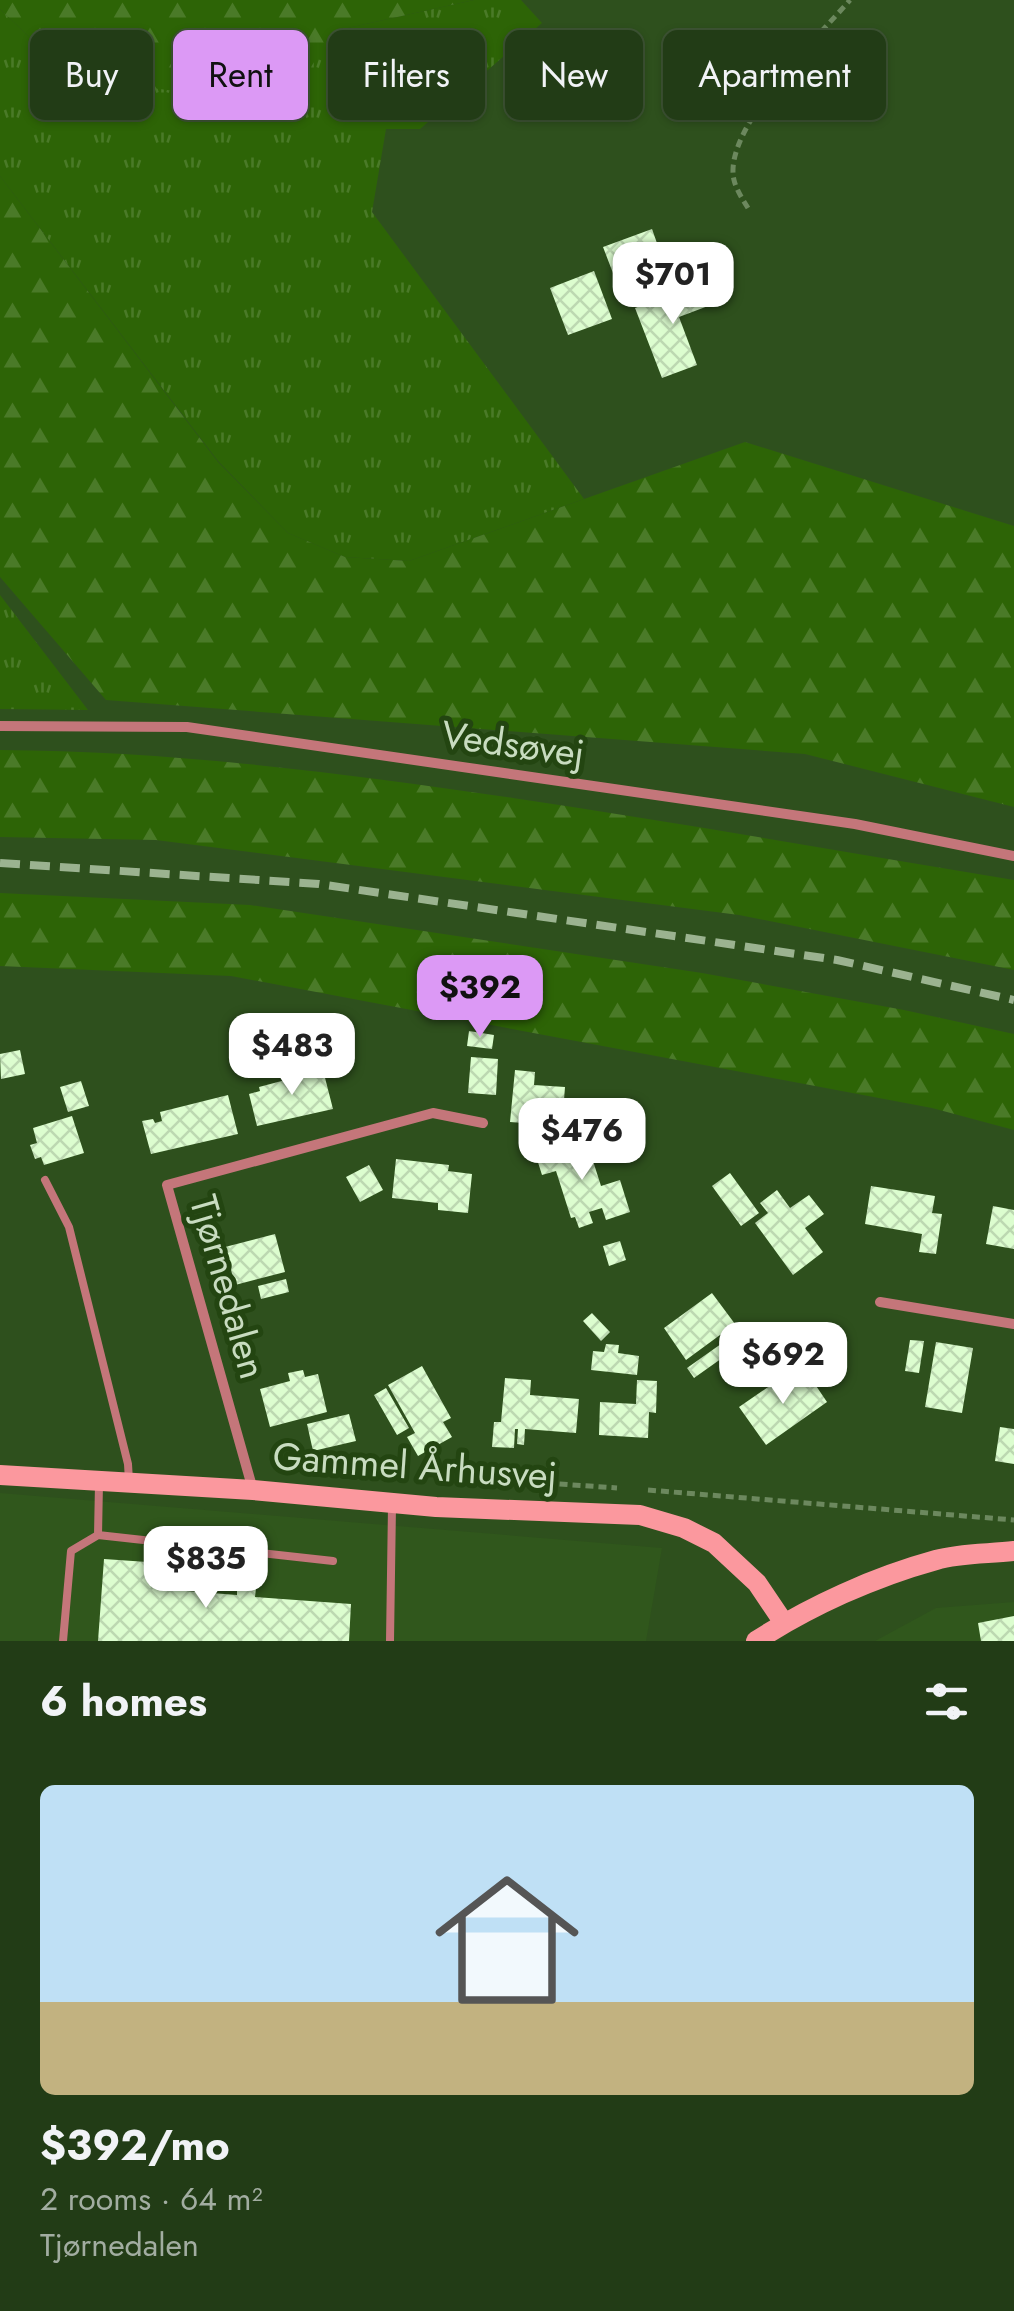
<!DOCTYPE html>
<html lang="en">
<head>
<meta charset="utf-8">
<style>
  :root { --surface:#223c16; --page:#2e4723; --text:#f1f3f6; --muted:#a2ada1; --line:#3f5635; --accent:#dc99f5 }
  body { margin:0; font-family:Jost,sans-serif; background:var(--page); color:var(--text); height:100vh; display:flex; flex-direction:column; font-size:38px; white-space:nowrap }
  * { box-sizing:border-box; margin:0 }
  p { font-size:32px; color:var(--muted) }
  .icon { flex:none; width:55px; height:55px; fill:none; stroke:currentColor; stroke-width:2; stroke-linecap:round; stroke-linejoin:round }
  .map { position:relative; height:1641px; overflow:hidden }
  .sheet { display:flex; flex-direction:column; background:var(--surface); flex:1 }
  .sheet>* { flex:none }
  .hud { position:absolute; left:30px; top:30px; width:955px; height:90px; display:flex; gap:20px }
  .price { position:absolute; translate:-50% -85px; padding:0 22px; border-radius:20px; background:#fff; color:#222; font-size:32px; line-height:65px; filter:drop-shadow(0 2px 5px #0008) }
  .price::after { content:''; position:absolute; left:50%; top:60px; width:30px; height:22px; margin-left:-15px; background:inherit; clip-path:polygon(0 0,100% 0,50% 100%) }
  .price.selected { background:var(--accent); color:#111 }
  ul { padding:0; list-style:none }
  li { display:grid; align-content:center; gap:20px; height:530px; padding:0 40px }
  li+li { border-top:2px solid var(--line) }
  li span { display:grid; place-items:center; height:310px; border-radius:15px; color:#555 }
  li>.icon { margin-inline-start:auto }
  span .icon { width:180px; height:180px; fill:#fffc; stroke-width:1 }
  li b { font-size:42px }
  h2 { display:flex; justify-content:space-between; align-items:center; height:120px; padding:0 40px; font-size:42px }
  .chip { padding:0 35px; border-radius:15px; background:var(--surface); box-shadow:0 2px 8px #0004,0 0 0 2px var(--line); font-size:35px; line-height:90px }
  .chip.selected { background:var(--accent); color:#111 }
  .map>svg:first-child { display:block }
  .built { fill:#30571c }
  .grass { fill:url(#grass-tufts) }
  .forest { fill:url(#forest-firs) }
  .building { fill:url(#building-cross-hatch) }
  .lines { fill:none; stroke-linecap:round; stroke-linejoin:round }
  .path { stroke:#6c885e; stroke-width:5; stroke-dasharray:8 5; stroke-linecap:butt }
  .lane { stroke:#c4767a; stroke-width:8 }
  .street { stroke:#c4767a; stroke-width:10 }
  .secondary { stroke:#fb989e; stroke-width:20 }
  .rail { stroke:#9bb390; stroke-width:8; stroke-dasharray:20 10; stroke-linecap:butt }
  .labels { text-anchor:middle; stroke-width:10; stroke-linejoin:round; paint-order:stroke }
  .street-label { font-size:38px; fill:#c8dcc0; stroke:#234511 }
</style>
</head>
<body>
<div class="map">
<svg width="1014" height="1641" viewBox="0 0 1014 1641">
  <defs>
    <pattern id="grass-tufts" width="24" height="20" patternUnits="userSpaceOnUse" patternTransform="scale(2.5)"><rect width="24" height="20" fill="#2d6406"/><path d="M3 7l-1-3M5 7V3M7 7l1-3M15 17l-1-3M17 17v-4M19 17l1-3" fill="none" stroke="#4a7a28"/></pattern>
    <pattern id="forest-firs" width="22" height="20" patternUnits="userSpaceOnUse" patternTransform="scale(2.5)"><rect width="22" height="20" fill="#2d6406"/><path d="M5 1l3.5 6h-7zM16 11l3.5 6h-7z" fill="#4a7a28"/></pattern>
    <pattern id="building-cross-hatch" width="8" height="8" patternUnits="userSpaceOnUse" patternTransform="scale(2.5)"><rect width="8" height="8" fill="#dcfdcf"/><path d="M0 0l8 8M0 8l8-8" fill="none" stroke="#bcd8b1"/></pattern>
  </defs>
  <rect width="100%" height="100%" fill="#2e501d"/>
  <path class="built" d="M 0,1493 L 662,1548 L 646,1641 L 0,1641 Z
    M 1014,1602 L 1014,1641 L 875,1641 L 936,1608 Z"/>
  <path class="grass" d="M 474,0 L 521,0 L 542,23 L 420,129 L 386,129 L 372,212 L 584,499 L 409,561 L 345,557 L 288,533 L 218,461 L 0,176 L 0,9 L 71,77 L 334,31 Z
    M 0,595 L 88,710 L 0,709 Z"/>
  <path class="forest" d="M 0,0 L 474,0 L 334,31 L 286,106 L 71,77 L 0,9 Z
    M 0,176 L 218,462 L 288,533 L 345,557 L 409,561 L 745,442 L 1014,526 L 1014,807 L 805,754 L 106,700 L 0,577 Z
    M 0,750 C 172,751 343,773 513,798 C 680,823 847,852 1014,880 L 1014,970 L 739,915 L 156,840 L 0,837 Z
    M 0,893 L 250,905 L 702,973 L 904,1010 L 1014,1034 L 1014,1130 L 932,1108 L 231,976 L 0,966 Z"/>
  <path class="building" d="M 652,229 L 669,277 L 621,294 L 603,247 Z
    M 594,271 L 612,319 L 568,335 L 550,288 Z
    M 707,281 L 716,303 L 679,317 L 697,365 L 662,378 L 635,308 Z
    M 249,1024 L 253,1041 L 240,1044 L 235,1028 Z
    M 469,1031 L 494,1035 L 492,1049 L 467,1046 Z
    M 20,1050 L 25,1074 L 1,1079 L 0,1054 Z
    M 471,1057 L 498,1059 L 496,1095 L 468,1093 Z
    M 318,1064 L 320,1071 L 323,1070 L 333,1109 L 257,1126 L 249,1094 L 260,1091 L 259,1087 L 304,1075 L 302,1068 Z
    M 515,1070 L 535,1072 L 534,1085 L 565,1087 L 562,1126 L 510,1122 Z
    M 81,1081 L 89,1106 L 68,1112 L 60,1087 Z
    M 228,1095 L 238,1134 L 151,1154 L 142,1121 L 153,1119 L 155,1123 L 162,1121 L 160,1112 Z
    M 72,1116 L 84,1153 L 44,1165 L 41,1157 L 35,1159 L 30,1145 L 37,1143 L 33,1128 Z
    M 578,1139 L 580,1145 L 587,1142 L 601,1186 L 620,1180 L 630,1212 L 606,1220 L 602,1208 L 589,1212 L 593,1223 L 579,1228 L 575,1217 L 571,1218 L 556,1171 L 542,1175 L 535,1153 Z
    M 396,1159 L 449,1165 L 448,1171 L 472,1174 L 468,1213 L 438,1210 L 438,1203 L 392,1198 Z
    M 369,1165 L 383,1190 L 360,1202 L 346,1177 Z
    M 730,1173 L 759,1213 L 741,1226 L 712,1186 Z
    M 871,1186 L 935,1196 L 932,1213 L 942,1214 L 936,1254 L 919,1252 L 922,1234 L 865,1224 Z
    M 777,1190 L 790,1208 L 809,1195 L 824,1214 L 805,1228 L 823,1252 L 793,1275 L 755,1223 L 768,1213 L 760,1203 Z
    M 993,1206 L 1014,1210 L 1014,1249 L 986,1244 Z
    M 275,1234 L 285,1272 L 235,1285 L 225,1247 Z
    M 620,1241 L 626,1260 L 609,1266 L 603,1246 Z
    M 286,1279 L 289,1292 L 261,1299 L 258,1286 Z
    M 712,1293 L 735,1324 L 686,1360 L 664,1328 Z
    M 592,1313 L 610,1332 L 601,1341 L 583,1321 Z
    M 728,1339 L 735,1349 L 694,1378 L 687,1368 Z
    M 910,1340 L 924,1341 L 919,1373 L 905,1371 Z
    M 936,1342 L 973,1348 L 962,1413 L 925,1407 Z
    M 606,1344 L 619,1345 L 618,1353 L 639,1356 L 637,1375 L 591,1370 L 593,1351 L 604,1352 Z
    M 422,1366 L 451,1418 L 443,1422 L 452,1437 L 418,1456 L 407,1437 L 415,1433 L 388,1385 Z
    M 303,1370 L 305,1377 L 318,1374 L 327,1412 L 270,1427 L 260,1389 L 290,1381 L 288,1373 Z
    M 806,1371 L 827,1402 L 766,1445 L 739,1407 L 774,1383 L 779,1390 Z
    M 505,1378 L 531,1380 L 530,1395 L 579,1399 L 576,1433 L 525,1429 L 524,1445 L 517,1444 L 518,1429 L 515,1429 L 514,1448 L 492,1447 L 494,1422 L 501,1422 Z
    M 637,1380 L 657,1381 L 656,1413 L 649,1412 L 648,1438 L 599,1435 L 600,1402 L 636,1404 Z
    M 386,1388 L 409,1428 L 397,1435 L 374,1395 Z
    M 349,1414 L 356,1441 L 313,1451 L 307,1424 Z
    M 1000,1427 L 1014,1429 L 1014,1464 L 995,1461 Z
    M 104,1559 L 176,1564 L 174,1590 L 237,1595 L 237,1586 L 256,1588 L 255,1597 L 351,1604 L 349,1641 L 98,1641 Z
    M 1014,1616 L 1014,1641 L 981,1641 L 978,1623 Z"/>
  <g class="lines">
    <path class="path" d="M 748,208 C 743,200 736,189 734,180 C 722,129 818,37 850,0
      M 534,1486 L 545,1483 L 617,1488
      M 648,1490 L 1014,1520"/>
    <path class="lane" d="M 45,1180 L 69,1227 L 128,1464 L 129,1481
      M 98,1535 L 99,1484
      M 63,1641 L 71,1551 L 98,1535 L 333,1561
      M 390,1641 L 392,1506"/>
    <path class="street" d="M 0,726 L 187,727 L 855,824 L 1014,856
      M 880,1302 L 1014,1324
      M 253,1490 L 167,1185 L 433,1113 L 483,1123"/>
    <path class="secondary" d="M 0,1475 L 253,1490 L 436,1507 L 640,1515 L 684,1528 L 714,1543 L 757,1583 L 784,1623
      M 756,1641 C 810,1606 874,1577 936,1560 C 960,1553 989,1554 1014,1551"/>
    <path class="rail" d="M 0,863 L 319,884 L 837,960 L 1014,1000"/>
  </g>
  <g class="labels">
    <g class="street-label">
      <text transform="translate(513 744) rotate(8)" y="13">Vedsøvej</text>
      <text transform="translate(228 1287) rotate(74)" y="13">Tjørnedalen</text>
      <text transform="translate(415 1466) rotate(4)" y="13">Gammel Århusvej</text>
    </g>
  </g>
</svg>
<b class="price" style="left:673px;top:327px">$701</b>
<b class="price selected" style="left:480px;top:1040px">$392</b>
<b class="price" style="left:292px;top:1098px">$483</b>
<b class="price" style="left:582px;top:1183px">$476</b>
<b class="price" style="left:783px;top:1407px">$692</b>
<b class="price" style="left:206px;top:1611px">$835</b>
<div class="hud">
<a class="chip">Buy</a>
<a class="chip selected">Rent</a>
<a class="chip">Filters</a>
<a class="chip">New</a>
<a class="chip">Apartment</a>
</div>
</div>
<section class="sheet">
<h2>6 homes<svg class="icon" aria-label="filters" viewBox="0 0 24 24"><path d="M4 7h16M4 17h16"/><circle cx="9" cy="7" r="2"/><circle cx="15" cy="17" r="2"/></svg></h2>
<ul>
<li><span style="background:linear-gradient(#bfe0f5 70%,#c2b280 0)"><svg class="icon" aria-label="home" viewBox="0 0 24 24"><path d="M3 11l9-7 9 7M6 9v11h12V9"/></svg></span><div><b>$392/mo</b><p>2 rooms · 64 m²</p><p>Tjørnedalen</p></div></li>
</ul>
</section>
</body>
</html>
